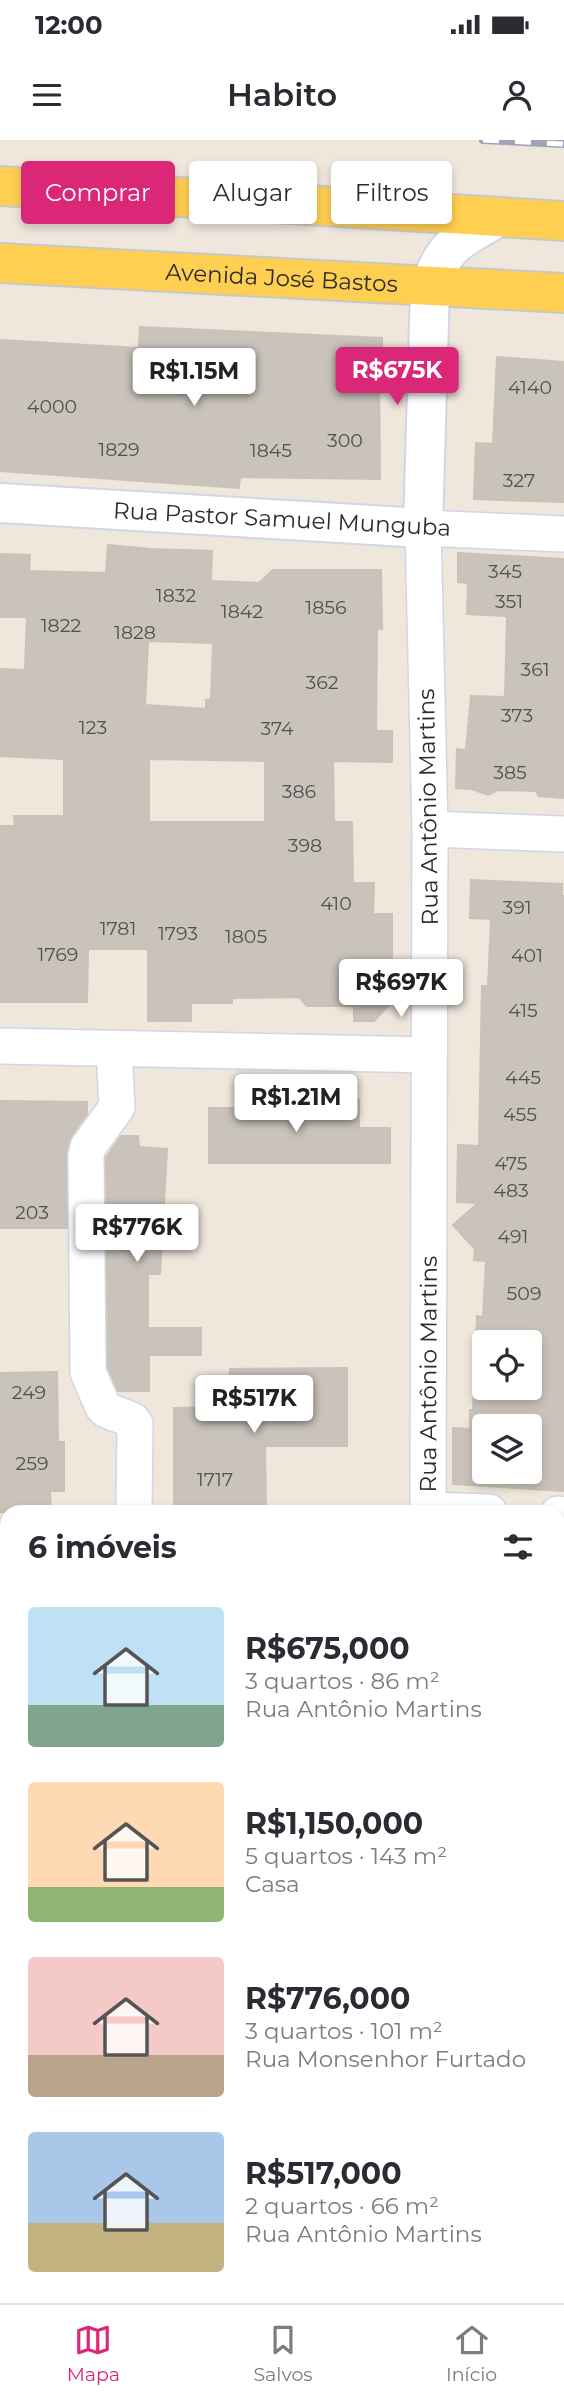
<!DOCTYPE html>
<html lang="pt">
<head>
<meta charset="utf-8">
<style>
  :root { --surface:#fff; --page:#f2f2f3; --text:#2b2b33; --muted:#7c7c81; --line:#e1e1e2; --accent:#db2777 }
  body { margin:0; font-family:Montserrat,sans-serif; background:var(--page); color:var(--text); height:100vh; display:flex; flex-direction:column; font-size:26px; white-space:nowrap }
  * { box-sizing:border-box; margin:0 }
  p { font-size:23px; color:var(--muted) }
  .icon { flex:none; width:38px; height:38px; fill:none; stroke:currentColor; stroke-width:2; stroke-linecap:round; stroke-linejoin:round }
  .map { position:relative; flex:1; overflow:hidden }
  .details { position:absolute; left:0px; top:1365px; width:565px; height:798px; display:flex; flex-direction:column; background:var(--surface); border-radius:21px 21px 0 0; box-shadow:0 4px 10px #0003 }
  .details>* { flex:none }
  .guide { position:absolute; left:21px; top:21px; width:523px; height:63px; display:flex; gap:14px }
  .tools { position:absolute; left:472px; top:1190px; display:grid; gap:14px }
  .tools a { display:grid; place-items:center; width:70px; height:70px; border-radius:7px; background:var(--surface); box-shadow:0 4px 10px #0003; font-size:35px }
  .price { position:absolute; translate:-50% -60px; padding:0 16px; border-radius:7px; background:#fff; color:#222; font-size:23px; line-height:46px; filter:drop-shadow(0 2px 4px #0008) }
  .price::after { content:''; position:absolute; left:50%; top:42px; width:21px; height:16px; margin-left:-10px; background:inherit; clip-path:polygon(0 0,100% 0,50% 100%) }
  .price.current { background:var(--accent); color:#fff }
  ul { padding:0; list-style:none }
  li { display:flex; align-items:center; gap:21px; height:175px; padding:0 28px }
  li span { display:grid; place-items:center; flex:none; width:196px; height:140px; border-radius:7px; color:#555 }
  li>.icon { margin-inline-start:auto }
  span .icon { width:84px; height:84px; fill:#fffc; stroke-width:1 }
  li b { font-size:30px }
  h2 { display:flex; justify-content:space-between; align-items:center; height:84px; padding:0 28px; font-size:30px }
  .chip { padding:0 24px; border-radius:7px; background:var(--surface); box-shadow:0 4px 10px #0003; font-size:24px; line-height:63px }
  .chip.current { background:var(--accent); color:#fff }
  .status { display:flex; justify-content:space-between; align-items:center; height:49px; padding:0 35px; background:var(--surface); direction:ltr }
  .status svg { height:19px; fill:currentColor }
  header { display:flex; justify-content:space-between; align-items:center; height:91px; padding:0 28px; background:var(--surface); font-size:32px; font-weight:600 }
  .tab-bar { display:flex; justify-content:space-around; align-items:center; height:98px; border-top:2px solid var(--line); background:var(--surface); font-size:19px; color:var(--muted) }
  .tab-bar a { display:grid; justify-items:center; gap:4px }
  .tab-bar .current { color:var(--accent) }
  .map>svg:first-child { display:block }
  .green { fill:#b4eb93 }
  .pitch { fill:#ccf38e }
  .building { fill:#cac3bc; stroke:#cac2b5; stroke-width:2; fill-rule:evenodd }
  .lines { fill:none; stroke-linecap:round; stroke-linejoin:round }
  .minor-casing { stroke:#d1d6e6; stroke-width:38 }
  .tertiary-casing { stroke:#d1d6e6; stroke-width:42 }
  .primary-casing { stroke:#c8c8c8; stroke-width:42 }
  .path { stroke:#c8c8c8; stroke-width:4.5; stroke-dasharray:5 3.5; stroke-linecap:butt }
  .minor { stroke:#fff; stroke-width:35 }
  .tertiary { stroke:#fff; stroke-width:38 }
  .primary { stroke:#ffcf51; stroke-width:38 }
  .rail-casing { stroke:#9ea3b8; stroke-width:8 }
  .rail { stroke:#fff; stroke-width:5; stroke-dasharray:16; stroke-linecap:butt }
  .labels { text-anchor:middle; stroke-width:5; stroke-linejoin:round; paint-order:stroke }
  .number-label { font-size:19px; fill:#53514f }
  .street-label { font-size:23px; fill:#2b2b2b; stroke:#fff }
</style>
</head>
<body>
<div class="status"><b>12:00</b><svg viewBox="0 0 49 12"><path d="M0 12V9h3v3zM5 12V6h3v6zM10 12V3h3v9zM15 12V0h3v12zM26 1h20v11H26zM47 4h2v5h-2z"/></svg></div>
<header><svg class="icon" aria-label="menu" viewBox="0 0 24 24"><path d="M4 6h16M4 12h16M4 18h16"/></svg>Habito<svg class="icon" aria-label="person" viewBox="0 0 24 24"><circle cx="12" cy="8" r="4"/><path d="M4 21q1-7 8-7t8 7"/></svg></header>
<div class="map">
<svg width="564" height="2163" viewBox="0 0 564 2163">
  <rect width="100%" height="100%" fill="#efe6dc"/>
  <path class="green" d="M 91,2156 L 397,2156 L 397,2163 L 91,2163 Z"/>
  <path class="pitch" d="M 312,2156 L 379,2156 L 379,2163 L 311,2163 Z"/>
  <path class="building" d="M 140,187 L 382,198 L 382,232 L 379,232 L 380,339 L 240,337 L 239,348 L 0,331 L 0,200 L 139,208 Z
    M 497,217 L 564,222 L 564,362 L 474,359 L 476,303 L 493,304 Z
    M 108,405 L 151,409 L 212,411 L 211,441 L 259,443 L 273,430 L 381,430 L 382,489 L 377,489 L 376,591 L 392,591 L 392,622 L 333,621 L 334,682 L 352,682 L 353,743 L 374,743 L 373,774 L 392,774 L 392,862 L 374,881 L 354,881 L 354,866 L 307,866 L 299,857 L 232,858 L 232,863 L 191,863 L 191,881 L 148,881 L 148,809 L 88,809 L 87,862 L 0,862 L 0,686 L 15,686 L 14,676 L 64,676 L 64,619 L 0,616 L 0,529 L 25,530 L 27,477 L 0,477 L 0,414 L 30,415 L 29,431 L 106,433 ZM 148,501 L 213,503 L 211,559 L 206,560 L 206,569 L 145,565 ZM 149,619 L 265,621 L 265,682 L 149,682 Z
    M 458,413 L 564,419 L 564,658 L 539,656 L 536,651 L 498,650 L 488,655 L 472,649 L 456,648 L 457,609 L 466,610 L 471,556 L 505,557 L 507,476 L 467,474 L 468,443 L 458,442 Z
    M 471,740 L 562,744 L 562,756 L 564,756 L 564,1351 L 453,1344 L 453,1288 L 470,1289 L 470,1270 L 473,1270 L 477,1176 L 483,1177 L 486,1121 L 474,1120 L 475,1109 L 453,1085 L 478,1063 L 457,1062 L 458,1005 L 479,1006 L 482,846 L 488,846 L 491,779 L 470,778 ZM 485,1202 L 530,1202 L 530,1248 L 485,1248 ZM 485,1286 L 530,1286 L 530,1332 L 485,1332 Z
    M 307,955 L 338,955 L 339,960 L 359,960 L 359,988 L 390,988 L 390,1023 L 209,1023 L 209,968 L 273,968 L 273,960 L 307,960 Z
    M 0,961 L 87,962 L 87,974 L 71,996 L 66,1012 L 67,1088 L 0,1088 Z
    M 121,996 L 138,996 L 139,1007 L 167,1009 L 160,1134 L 148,1134 L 148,1188 L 201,1188 L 201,1215 L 149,1215 L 149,1251 L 118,1251 L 108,1228 L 106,1018 Z
    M 347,1228 L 347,1306 L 265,1306 L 266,1372 L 174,1372 L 174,1268 L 230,1267 L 230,1229 Z
    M 57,1232 L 58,1302 L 64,1302 L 64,1351 L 50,1351 L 51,1372 L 0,1372 L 0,1233 Z"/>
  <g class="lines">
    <g class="minor-casing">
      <g id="minor">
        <path d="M 430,689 L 564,694"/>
        <path d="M 0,906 L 429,915"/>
        <path d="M 114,909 L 117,967 L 88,1007 L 86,1016 L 88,1232 L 103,1267 L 106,1270 L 132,1280 L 135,1284 L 134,1372"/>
        <path d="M 428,1370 L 489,1372"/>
        <path id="s1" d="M 428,1372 L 430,689 L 423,388 L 564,394"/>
        <path d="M 558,1374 L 564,1375"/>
        <path d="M 0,1457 L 7,1457"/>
        <path d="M 558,1976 L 564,1976"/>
        <path d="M 0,2014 L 7,2014"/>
        <path d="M 423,2163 L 423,2156"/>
      </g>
    </g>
    <g class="tertiary-casing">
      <path id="tertiary" d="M 0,363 L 423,388 L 430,147 C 444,103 461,99 498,77"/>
    </g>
    <g class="primary-casing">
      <g id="primary">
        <path d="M 0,46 L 564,81"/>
        <path id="s2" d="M 0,123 L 564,153"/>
      </g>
    </g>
    <path class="path" d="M 127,2163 L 127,2156
      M 188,2163 L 188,2156
      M 303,2163 L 303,2156"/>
    <use href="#minor" class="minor"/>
    <use href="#tertiary" class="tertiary"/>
    <use href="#primary" class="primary"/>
    <g class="rail-casing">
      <path id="rail" d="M 483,0 L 564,4"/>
    </g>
    <use href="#rail" class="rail"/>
  </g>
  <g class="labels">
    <g class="number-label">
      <text x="530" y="254">4140</text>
      <text x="52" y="273">4000</text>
      <text x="345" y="307">300</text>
      <text x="119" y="316">1829</text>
      <text x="271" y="317">1845</text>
      <text x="519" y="347">327</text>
      <text x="505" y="438">345</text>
      <text x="176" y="462">1832</text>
      <text x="509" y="468">351</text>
      <text x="326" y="474">1856</text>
      <text x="242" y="478">1842</text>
      <text x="61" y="492">1822</text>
      <text x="135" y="499">1828</text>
      <text x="535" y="536">361</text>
      <text x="322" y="549">362</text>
      <text x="517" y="582">373</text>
      <text x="93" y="594">123</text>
      <text x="277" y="595">374</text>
      <text x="510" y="639">385</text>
      <text x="299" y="658">386</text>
      <text x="305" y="712">398</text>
      <text x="336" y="770">410</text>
      <text x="517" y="774">391</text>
      <text x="118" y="795">1781</text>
      <text x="178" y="800">1793</text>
      <text x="246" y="803">1805</text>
      <text x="58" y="821">1769</text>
      <text x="527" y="822">401</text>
      <text x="523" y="877">415</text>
      <text x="523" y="944">445</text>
      <text x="520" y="981">455</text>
      <text x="511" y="1030">475</text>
      <text x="511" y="1057">483</text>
      <text x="32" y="1079">203</text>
      <text x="513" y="1103">491</text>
      <text x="524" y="1160">509</text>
      <text x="29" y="1259">249</text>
      <text x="32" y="1330">259</text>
      <text x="215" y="1346">1717</text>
    </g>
    <g class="street-label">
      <text dy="8" stroke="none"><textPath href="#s2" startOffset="282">Avenida José Bastos</textPath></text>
      <text transform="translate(282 379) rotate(3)" y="8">Rua Pastor Samuel Munguba</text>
      <text transform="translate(428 667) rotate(-91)" y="8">Rua Antônio Martins</text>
      <text dy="8" stroke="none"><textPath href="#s1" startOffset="138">Rua Antônio Martins</textPath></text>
    </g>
  </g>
</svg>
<div class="tools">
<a><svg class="icon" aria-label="locate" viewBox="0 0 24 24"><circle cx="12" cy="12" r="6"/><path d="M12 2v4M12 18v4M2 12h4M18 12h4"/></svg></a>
<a><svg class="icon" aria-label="layers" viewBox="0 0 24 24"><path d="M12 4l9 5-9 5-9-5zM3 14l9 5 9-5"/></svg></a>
</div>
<b class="price current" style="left:397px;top:267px">R$675K</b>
<b class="price" style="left:194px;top:268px">R$1.15M</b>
<b class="price" style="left:401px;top:879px">R$697K</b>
<b class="price" style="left:296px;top:994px">R$1.21M</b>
<b class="price" style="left:137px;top:1124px">R$776K</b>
<b class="price" style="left:254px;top:1295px">R$517K</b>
<div class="guide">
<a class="chip current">Comprar</a>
<a class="chip">Alugar</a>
<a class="chip">Filtros</a>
</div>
<section class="details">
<h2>6 imóveis<svg class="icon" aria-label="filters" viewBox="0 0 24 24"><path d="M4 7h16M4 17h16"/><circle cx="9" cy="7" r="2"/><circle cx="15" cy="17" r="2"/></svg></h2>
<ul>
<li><span style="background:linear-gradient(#bfe0f5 70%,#7fa58c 0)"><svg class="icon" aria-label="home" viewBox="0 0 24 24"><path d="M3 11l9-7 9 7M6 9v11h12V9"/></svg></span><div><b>R$675,000</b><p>3 quartos · 86 m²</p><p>Rua Antônio Martins</p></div></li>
<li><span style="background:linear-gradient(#ffd9b3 75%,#8fb573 0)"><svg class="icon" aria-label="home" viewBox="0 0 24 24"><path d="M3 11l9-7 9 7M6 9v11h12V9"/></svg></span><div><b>R$1,150,000</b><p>5 quartos · 143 m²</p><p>Casa</p></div></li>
<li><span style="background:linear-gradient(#f6c9c9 70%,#b9a48a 0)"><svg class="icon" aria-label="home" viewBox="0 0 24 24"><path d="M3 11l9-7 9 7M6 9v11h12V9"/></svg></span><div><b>R$776,000</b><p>3 quartos · 101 m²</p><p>Rua Monsenhor Furtado</p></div></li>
<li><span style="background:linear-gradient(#a9c7e8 65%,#c2b280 0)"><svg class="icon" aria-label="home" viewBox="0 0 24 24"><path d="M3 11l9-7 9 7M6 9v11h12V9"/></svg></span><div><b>R$517,000</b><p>2 quartos · 66 m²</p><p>Rua Antônio Martins</p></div></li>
</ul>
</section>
</div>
<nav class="tab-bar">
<a class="current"><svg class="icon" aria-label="map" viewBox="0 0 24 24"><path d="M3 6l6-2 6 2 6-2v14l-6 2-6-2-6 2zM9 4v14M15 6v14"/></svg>Mapa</a>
<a><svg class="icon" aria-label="saved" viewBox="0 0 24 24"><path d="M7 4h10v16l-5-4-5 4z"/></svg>Salvos</a>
<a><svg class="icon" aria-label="home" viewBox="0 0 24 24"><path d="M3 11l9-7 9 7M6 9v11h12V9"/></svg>Início</a>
</nav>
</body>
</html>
